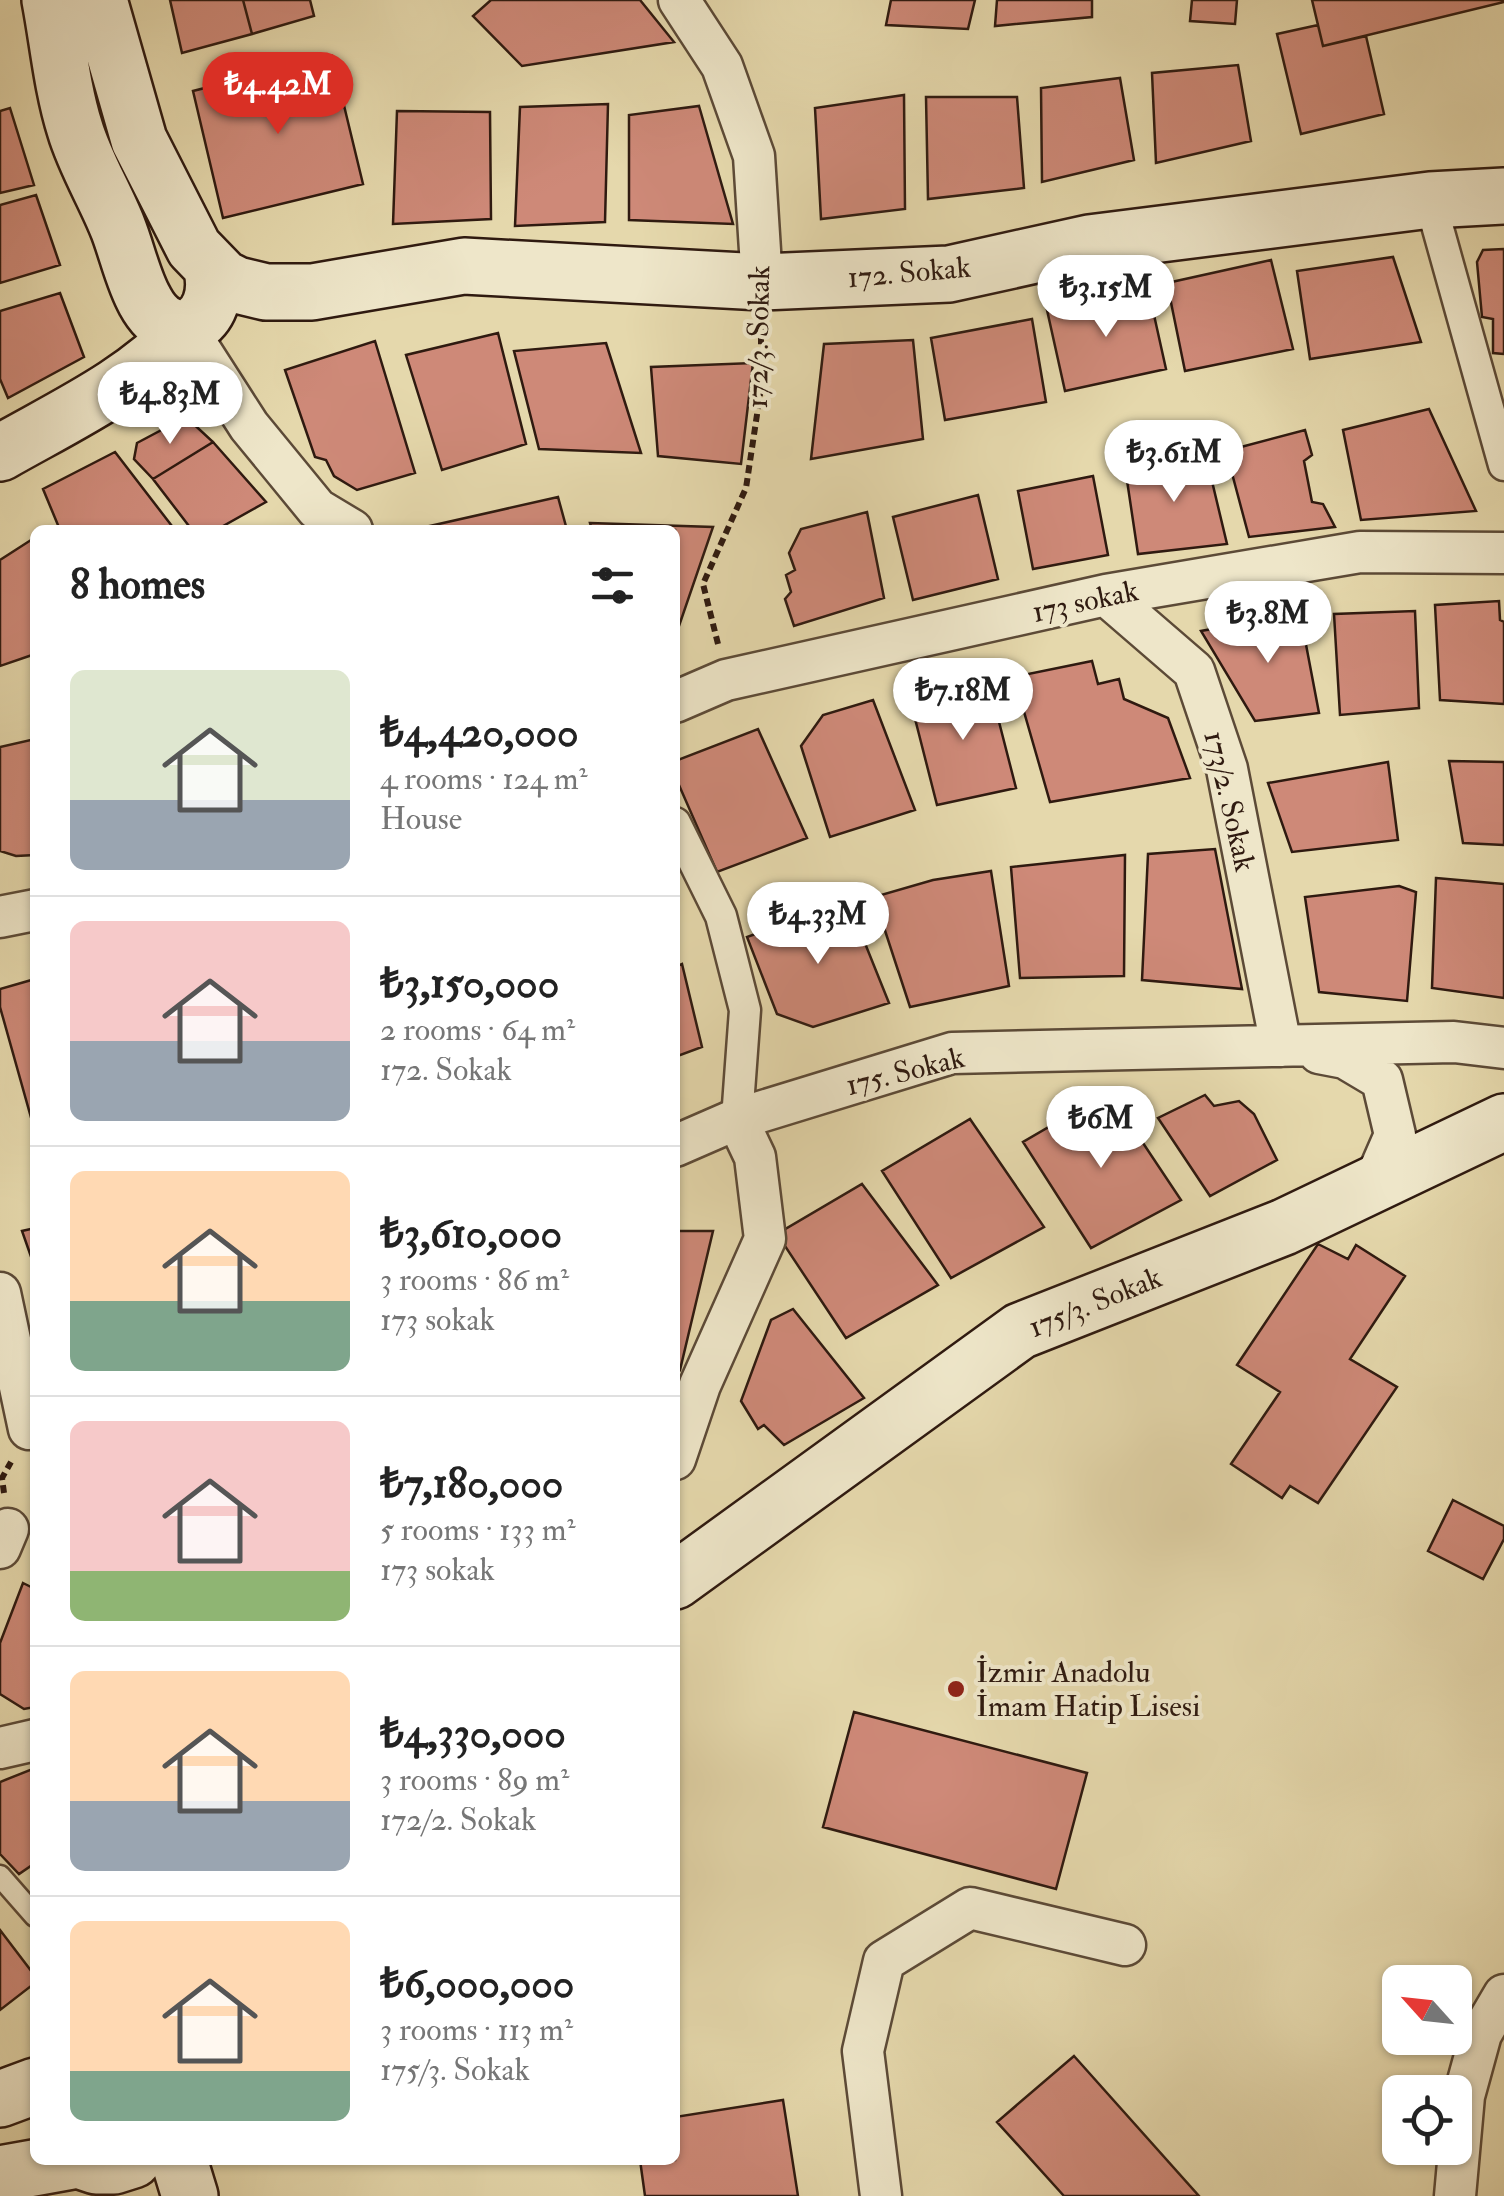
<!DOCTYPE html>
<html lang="en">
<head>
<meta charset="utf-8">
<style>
  :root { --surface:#fff; --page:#f2f2f2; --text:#222; --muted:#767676; --line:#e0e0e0; --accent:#d93025 }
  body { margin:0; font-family:"IM FELL Double Pica",serif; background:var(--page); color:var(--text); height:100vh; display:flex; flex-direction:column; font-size:38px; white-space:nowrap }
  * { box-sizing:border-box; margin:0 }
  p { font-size:32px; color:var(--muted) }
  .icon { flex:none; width:55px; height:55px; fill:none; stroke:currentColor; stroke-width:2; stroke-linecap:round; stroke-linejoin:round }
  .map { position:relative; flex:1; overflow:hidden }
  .drawer { position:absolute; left:30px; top:525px; width:650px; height:1640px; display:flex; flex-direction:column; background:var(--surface); border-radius:15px; box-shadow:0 2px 8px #0004 }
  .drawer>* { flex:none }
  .needle { width:65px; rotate:297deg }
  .fabs { position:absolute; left:1382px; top:1965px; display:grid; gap:20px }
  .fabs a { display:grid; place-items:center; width:90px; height:90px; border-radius:15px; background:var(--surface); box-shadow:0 2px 8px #0004; font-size:50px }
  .price { position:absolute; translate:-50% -85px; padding:0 22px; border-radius:35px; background:#fff; color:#222; font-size:32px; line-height:65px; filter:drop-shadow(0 2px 5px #0008) }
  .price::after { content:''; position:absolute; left:50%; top:60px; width:30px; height:22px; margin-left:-15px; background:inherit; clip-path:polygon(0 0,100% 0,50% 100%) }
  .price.current { background:var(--accent); color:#fff }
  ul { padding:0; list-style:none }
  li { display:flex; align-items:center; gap:30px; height:250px; padding:0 40px }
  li+li { border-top:2px solid var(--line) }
  li span { display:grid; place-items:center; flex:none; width:280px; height:200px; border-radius:15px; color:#555 }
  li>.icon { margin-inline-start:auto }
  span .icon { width:120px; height:120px; fill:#fffc; stroke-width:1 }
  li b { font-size:42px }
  h2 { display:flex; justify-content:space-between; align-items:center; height:120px; padding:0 40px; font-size:42px }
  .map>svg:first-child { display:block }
  .building { fill:#ce8978; stroke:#2f1a10; stroke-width:2.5 }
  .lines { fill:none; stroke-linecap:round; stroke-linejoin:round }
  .service-casing { stroke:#5c4a37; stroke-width:25 }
  .pedestrian-casing { stroke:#5c4a37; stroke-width:35 }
  .minor-casing { stroke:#5c4a37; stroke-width:45 }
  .secondary-casing { stroke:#2f1a10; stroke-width:60 }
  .path { stroke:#2f1a10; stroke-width:6; stroke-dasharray:8 5; stroke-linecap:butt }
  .service { stroke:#eee6c9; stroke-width:20 }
  .pedestrian { stroke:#eee6c9; stroke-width:30 }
  .minor { stroke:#eee6c9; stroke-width:40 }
  .secondary { stroke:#eee6c9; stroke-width:55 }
  .poi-dot { fill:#8f2418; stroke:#eee6c9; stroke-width:4 }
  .labels { text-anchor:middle; stroke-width:8; stroke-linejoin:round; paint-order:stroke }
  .street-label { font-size:30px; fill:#2f1a10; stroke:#eee6c9 }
  .poi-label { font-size:30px; fill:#2f1a10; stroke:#eee6c9; text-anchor:start }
</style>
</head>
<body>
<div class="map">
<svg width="1504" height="2196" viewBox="0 0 1504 2196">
  <rect width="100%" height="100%" fill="#e5d8ac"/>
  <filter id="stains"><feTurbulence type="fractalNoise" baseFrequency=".002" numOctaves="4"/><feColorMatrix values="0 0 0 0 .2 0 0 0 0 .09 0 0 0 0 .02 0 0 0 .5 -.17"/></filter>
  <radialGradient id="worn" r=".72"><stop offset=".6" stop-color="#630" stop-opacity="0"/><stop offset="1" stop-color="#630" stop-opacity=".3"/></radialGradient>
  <path class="building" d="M 170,0 L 243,0 L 252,34 L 182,53 Z
    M 243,0 L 310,0 L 314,16 L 252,34 Z
    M 491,0 L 640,0 L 674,42 L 522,66 L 473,16 Z
    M 891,0 L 975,0 L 968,29 L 886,25 Z
    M 997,0 L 1092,0 L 1092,17 L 995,26 Z
    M 1192,0 L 1237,0 L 1235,24 L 1190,21 Z
    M 1312,0 L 1504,0 L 1504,2 L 1323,46 Z
    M 1318,25 L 1323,46 L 1366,36 L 1384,114 L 1301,134 L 1277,34 Z
    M 332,56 L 363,184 L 223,218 L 193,91 Z
    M 1238,65 L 1251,141 L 1156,163 L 1152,73 Z
    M 1120,78 L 1134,160 L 1042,182 L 1041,88 Z
    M 904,95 L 905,209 L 821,219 L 815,108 Z
    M 926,97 L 1017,97 L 1024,188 L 928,199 Z
    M 608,104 L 605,222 L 515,226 L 520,107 Z
    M 699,106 L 733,224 L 629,220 L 629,115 Z
    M 10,108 L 34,185 L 0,193 L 0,111 Z
    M 397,111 L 490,112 L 491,219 L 393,224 Z
    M 36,195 L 60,265 L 0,283 L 0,205 Z
    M 1504,249 L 1504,354 L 1493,353 L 1493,319 L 1482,317 L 1477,262 L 1483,250 Z
    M 1393,257 L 1421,342 L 1310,359 L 1297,271 Z
    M 1271,260 L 1293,349 L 1185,371 L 1167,283 Z
    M 1148,288 L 1166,369 L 1065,391 L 1047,310 Z
    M 60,293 L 84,357 L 8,398 L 0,379 L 0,311 Z
    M 1032,319 L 1046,402 L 945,420 L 931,338 Z
    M 498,333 L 526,444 L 442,470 L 406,355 Z
    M 913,340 L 923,439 L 811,459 L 824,344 Z
    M 375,341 L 415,473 L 357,490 L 334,476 L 326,460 L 315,457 L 285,370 Z
    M 606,343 L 641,453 L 539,449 L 514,351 Z
    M 753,363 L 741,464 L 658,456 L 651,367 Z
    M 1429,409 L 1476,511 L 1361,520 L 1343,430 Z
    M 186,417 L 213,442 L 153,479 L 134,459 L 137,443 Z
    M 1305,430 L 1312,455 L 1304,461 L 1312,502 L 1323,504 L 1335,527 L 1249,537 L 1226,451 Z
    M 213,442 L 266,502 L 216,530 L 192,530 L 153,479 Z
    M 115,452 L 175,530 L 60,530 L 43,489 Z
    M 1205,452 L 1227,544 L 1138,554 L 1125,467 Z
    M 1093,476 L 1108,555 L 1033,569 L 1018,491 Z
    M 978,495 L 998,579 L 913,600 L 893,517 Z
    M 558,497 L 567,530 L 412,530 Z
    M 867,512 L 884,598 L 794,626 L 785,599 L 791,592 L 786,575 L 795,570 L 789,553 L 801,529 Z
    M 590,523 L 713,527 L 679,626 L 675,627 L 675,530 L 592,530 Z
    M 31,540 L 35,549 L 35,654 L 0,666 L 0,560 Z
    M 1499,601 L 1500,620 L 1504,622 L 1504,704 L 1440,700 L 1435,605 Z
    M 1415,611 L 1419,708 L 1340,715 L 1334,614 Z
    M 1300,613 L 1319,713 L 1255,721 L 1201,631 Z
    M 1092,661 L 1098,684 L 1119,679 L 1124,699 L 1168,718 L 1190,778 L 1050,802 L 1014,677 Z
    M 988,679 L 1016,788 L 937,805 L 910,699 Z
    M 873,700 L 915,810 L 830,837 L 801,746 L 823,715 Z
    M 758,729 L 807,838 L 717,872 L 675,776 L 675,761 Z
    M 35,739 L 35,855 L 16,856 L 0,851 L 0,747 Z
    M 1449,761 L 1504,762 L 1504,845 L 1463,843 Z
    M 1388,762 L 1398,840 L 1292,852 L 1268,783 Z
    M 1215,849 L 1242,989 L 1142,980 L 1148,854 Z
    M 1125,855 L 1124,976 L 1020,978 L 1011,867 Z
    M 991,871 L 1009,986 L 910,1007 L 874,897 L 933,880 Z
    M 1436,878 L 1504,884 L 1504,998 L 1432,988 Z
    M 1399,886 L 1416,892 L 1407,1001 L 1319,992 L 1305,897 Z
    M 848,901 L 889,1003 L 813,1027 L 777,1014 L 747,937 Z
    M 682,964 L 702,1047 L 675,1057 L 675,967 Z
    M 35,979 L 35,1121 L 32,1121 L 0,1007 L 0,989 Z
    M 1109,1092 L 1181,1200 L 1091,1248 L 1023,1142 Z
    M 1205,1095 L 1214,1106 L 1239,1101 L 1254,1114 L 1277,1160 L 1210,1196 L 1158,1118 Z
    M 970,1119 L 1044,1227 L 951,1278 L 882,1171 Z
    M 862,1184 L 938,1285 L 846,1338 L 777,1234 Z
    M 35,1228 L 35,1268 L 22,1231 Z
    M 679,1231 L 713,1231 L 680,1370 L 675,1368 L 675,1233 Z
    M 1318,1244 L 1348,1259 L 1356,1245 L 1405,1276 L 1350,1359 L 1397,1387 L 1318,1503 L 1290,1486 L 1282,1498 L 1231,1464 L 1280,1392 L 1237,1365 Z
    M 793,1309 L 864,1398 L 784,1445 L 764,1425 L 758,1429 L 741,1401 L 771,1320 Z
    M 1453,1500 L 1504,1526 L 1504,1539 L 1483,1579 L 1428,1551 Z
    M 23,1583 L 35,1589 L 35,1707 L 24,1709 L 0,1694 L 0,1643 Z
    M 854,1712 L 1087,1773 L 1056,1889 L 823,1827 Z
    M 35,1768 L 35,1863 L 19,1874 L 0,1854 L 0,1782 Z
    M 0,1930 L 35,1976 L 35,1983 L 0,2010 Z
    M 1074,2056 L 1199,2196 L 1064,2196 L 997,2122 Z
    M 783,2100 L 798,2196 L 645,2196 L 640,2160 L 675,2160 L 675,2117 Z"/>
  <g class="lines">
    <g class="service-casing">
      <path id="service" d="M 0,1876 L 35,1916"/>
    </g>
    <g class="pedestrian-casing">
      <path id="pedestrian" d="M 1430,200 L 1504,465
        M 675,823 L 721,916 L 745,1010 L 737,1119"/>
    </g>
    <g class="minor-casing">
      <path id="minor" d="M 679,0 L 722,66 L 754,156 L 762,282
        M 190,327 L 197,345 L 249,426 L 317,509 L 352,530
        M 1106,595 L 1194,671 L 1227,769 L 1281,1046
        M 675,702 L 726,680 L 1106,595 L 1360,552 L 1504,553
        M 0,917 L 35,910
        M 1319,1053 L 1345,1058 L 1382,1080 L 1395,1135 L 1375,1181
        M 675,1146 L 737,1119 L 952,1053 L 1454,1042 L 1504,1048
        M 0,1293 L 29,1429
        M 675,1459 L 700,1385 L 765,1239 L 755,1157 L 737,1119
        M 0,1548 L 8,1529
        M 0,1748 L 35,1740
        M 881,2196 L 863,2051 L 884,1961 L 970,1908 L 1125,1945
        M 1455,2196 L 1464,2096 L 1481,2034 L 1504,1995"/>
    </g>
    <g class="secondary-casing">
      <path id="secondary" d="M 50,0 C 58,42 62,88 75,129 C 85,163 105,195 118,228 C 127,251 133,280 145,301 C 173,353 223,322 212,270
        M 99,0 L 139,140 L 194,248 L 223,278 L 237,285 L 266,292 L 312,292 L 464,266 L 762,282 L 949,274 L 1089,243 L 1430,200 L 1504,196
        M 0,453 C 63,417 135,384 184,330
        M 675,1581 L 1020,1331 L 1284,1227 L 1504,1122
        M 0,2099 L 35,2086
        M 179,2160 L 190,2196
        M 0,2174 L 78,2160 L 96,2166 L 114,2166 L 133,2160"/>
    </g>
    <path class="path" d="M 718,644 L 703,584 L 746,488 L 761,388 L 761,324
      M 4,1493 L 2,1478 L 11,1462"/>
    <use href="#service" class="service"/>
    <use href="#pedestrian" class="pedestrian"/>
    <use href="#minor" class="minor"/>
    <use href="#secondary" class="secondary"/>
  </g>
  <circle class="poi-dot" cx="956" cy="1689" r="10"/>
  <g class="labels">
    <g class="street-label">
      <text transform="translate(909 272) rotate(-5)" y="10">172. Sokak</text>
      <text transform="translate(758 337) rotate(-89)" y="10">172/3. Sokak</text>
      <text transform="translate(1085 601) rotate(-12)" y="10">173 sokak</text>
      <text transform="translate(1230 801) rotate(77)" y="10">173/2. Sokak</text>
      <text transform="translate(905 1071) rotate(-14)" y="10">175. Sokak</text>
      <text transform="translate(1095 1302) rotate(-22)" y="10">175/3. Sokak</text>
    </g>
    <g class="poi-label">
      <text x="976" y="1682">İzmir Anadolu<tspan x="976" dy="34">İmam Hatip Lisesi</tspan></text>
    </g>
  </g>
  <rect width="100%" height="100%" filter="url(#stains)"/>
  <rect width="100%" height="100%" fill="url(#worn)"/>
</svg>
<div class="fabs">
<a><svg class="needle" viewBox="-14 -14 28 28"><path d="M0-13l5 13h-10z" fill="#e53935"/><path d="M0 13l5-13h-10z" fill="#767676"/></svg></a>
<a><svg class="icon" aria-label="locate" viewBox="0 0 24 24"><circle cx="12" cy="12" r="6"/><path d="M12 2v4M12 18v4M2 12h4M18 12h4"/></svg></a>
</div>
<b class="price current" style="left:278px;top:137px">₺4.42M</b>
<b class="price" style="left:1106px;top:340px">₺3.15M</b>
<b class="price" style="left:170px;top:447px">₺4.83M</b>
<b class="price" style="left:1174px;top:505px">₺3.61M</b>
<b class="price" style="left:1268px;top:666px">₺3.8M</b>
<b class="price" style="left:963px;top:743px">₺7.18M</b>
<b class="price" style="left:818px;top:967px">₺4.33M</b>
<b class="price" style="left:1101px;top:1171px">₺6M</b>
<section class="drawer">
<h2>8 homes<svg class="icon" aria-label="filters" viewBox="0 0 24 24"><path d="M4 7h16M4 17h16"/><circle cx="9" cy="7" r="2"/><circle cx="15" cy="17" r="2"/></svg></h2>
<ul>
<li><span style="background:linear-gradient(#dfe7d0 65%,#9aa5b1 0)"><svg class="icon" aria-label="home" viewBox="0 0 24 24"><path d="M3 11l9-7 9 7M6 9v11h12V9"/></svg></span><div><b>₺4,420,000</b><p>4 rooms · 124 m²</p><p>House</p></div></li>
<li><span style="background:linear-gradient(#f6c9c9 60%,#9aa5b1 0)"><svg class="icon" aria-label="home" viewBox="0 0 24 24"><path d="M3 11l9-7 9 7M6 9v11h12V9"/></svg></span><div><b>₺3,150,000</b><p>2 rooms · 64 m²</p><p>172. Sokak</p></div></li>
<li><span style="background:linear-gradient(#ffd9b3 65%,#7fa58c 0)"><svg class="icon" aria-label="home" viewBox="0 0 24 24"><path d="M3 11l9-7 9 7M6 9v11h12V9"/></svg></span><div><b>₺3,610,000</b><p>3 rooms · 86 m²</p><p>173 sokak</p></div></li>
<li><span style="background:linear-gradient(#f6c9c9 75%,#8fb573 0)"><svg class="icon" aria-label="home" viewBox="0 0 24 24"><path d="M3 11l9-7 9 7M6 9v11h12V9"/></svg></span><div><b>₺7,180,000</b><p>5 rooms · 133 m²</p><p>173 sokak</p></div></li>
<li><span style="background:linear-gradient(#ffd9b3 65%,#9aa5b1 0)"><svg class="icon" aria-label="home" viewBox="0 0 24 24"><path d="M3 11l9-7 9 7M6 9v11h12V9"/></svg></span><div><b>₺4,330,000</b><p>3 rooms · 89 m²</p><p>172/2. Sokak</p></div></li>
<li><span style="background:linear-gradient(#ffd9b3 75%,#7fa58c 0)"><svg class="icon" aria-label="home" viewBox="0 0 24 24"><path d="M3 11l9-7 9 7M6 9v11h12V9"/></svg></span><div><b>₺6,000,000</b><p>3 rooms · 113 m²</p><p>175/3. Sokak</p></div></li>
</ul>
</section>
</div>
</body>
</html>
